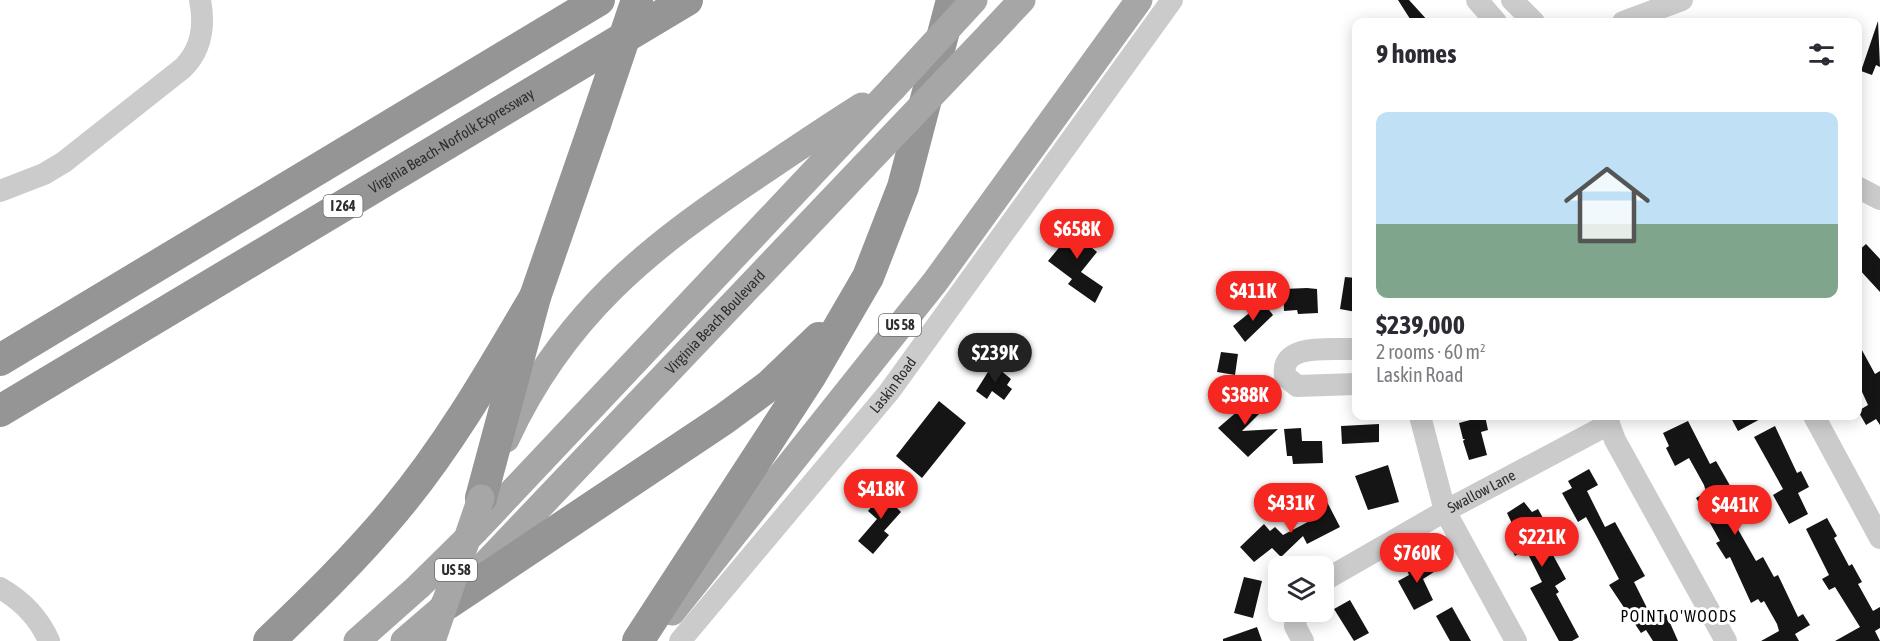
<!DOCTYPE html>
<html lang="en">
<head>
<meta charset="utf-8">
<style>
  :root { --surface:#fff; --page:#f2f2f3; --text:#2b2b33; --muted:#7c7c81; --accent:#f52720 }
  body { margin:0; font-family:"Asap Condensed",sans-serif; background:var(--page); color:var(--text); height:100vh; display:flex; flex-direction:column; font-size:22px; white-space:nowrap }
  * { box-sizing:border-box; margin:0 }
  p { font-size:20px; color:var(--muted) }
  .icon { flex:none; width:33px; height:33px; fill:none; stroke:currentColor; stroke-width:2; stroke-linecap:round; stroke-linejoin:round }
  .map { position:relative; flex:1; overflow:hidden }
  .side { position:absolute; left:1352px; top:18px; width:510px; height:402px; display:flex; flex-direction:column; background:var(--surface); border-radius:12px; box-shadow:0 3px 15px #0003 }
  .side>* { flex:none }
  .controls { position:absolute; left:1268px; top:556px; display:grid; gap:12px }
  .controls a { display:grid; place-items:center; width:66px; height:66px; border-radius:12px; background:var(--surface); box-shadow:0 3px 15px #0003; font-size:30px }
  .price { position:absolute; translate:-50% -51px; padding:0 14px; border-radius:21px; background:var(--accent); color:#fff; font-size:20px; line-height:39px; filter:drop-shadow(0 2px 3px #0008) }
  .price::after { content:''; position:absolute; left:50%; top:36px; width:18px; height:14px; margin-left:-9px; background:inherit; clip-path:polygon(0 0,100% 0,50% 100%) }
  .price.selected { background:#222; color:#fff }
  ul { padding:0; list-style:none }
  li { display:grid; align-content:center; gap:12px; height:318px; padding:0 24px }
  li span { display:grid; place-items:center; height:186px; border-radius:12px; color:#555 }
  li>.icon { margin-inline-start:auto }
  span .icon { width:108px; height:108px; fill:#fffc; stroke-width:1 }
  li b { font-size:26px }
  h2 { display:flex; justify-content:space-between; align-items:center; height:72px; padding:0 24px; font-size:26px }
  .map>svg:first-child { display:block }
  .building { fill:#151515 }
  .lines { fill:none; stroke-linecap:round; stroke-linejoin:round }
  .minor { stroke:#cbcbcb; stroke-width:22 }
  .major { stroke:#a6a6a6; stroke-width:27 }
  .highway { stroke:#959595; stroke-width:32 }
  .major-bridge { stroke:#a6a6a6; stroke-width:27 }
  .highway-bridge { stroke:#959595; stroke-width:32 }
  .labels { text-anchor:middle; stroke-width:6; stroke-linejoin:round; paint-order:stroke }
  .shield { fill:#fff; stroke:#6d6d6d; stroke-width:1.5 }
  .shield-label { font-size:14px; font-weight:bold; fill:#2e2e2e }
  .street-label { font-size:15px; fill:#2e2e2e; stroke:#fff }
  .neighbourhood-label { font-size:16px; letter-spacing:1.5px; fill:#000; stroke:#fff }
</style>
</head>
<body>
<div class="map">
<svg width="1880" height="641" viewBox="0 0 1880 641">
  <rect width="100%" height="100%" fill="#fff"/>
  <path class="building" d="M 1398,0 L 1409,0 L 1429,22 L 1412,22 Z
    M 1878,21 L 1880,67 L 1876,65 L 1872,75 L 1861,71 Z
    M 1070,224 L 1074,227 L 1077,224 L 1097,239 L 1091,247 L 1097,252 L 1081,272 L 1103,287 L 1095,303 L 1068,284 L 1072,279 L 1048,261 L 1062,244 L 1057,240 Z
    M 1866,244 L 1880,259 L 1880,292 L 1857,267 L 1857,252 Z
    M 1345,277 L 1356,278 L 1356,312 L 1340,309 Z
    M 1307,288 L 1317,289 L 1318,313 L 1298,314 L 1297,310 L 1284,311 L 1283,289 Z
    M 1263,302 L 1273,315 L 1245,342 L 1233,326 Z
    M 1857,341 L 1875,374 L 1880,371 L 1880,425 L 1876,419 L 1866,425 L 1858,411 L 1868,405 L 1857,381 Z
    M 1221,352 L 1238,354 L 1235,375 L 1217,372 Z
    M 993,364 L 1011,379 L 1007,385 L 1012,389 L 1004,400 L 992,391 L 987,399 L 976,391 Z
    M 1243,391 L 1262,411 L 1242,431 L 1278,429 L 1248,457 L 1218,428 L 1239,410 L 1231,402 Z
    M 939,401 L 966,423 L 922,478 L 896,456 Z
    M 1485,416 L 1488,430 L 1481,432 L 1487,455 L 1469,460 L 1463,441 L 1465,439 L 1463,439 L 1459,423 Z
    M 1730,416 L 1766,416 L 1738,431 Z
    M 1688,421 L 1710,464 L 1716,461 L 1732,489 L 1722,495 L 1726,502 L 1723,503 L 1756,561 L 1763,557 L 1774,577 L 1778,575 L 1798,617 L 1803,614 L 1810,625 L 1795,634 L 1799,641 L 1761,641 L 1779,631 L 1777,624 L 1764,601 L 1761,603 L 1758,599 L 1751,603 L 1730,557 L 1726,559 L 1716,543 L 1720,541 L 1696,498 L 1706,492 L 1704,485 L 1689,458 L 1675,466 L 1666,448 L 1669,446 L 1663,433 Z
    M 1379,424 L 1379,442 L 1342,444 L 1341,426 Z
    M 1775,426 L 1797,473 L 1801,471 L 1809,487 L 1798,493 L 1808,514 L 1789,524 L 1773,495 L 1783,489 L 1754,437 Z
    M 1301,428 L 1302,441 L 1322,441 L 1323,463 L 1293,464 L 1292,456 L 1287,456 L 1284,429 Z
    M 1388,465 L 1399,502 L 1368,510 L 1355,476 Z
    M 1589,469 L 1598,485 L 1587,491 L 1605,527 L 1615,522 L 1645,576 L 1634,582 L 1650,614 L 1663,607 L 1678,641 L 1653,641 L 1646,630 L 1641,633 L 1609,585 L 1619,579 L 1598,539 L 1586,517 L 1578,522 L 1562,493 L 1572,488 L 1568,481 Z
    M 888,487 L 903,501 L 897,508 L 901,512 L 884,531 L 889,535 L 873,554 L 858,541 L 877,519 L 868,511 Z
    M 1325,498 L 1340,527 L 1307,544 L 1303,536 L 1281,557 L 1272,548 L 1254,562 L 1240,547 L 1264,524 L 1270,531 L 1275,527 L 1283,535 L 1321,515 L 1314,504 Z
    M 1524,502 L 1532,512 L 1538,509 L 1549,529 L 1541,533 L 1566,579 L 1555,586 L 1559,592 L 1556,594 L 1579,637 L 1572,641 L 1559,641 L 1530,588 L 1542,582 L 1526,550 L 1515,556 L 1507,540 L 1517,534 L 1507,513 Z
    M 1827,518 L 1837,536 L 1834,538 L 1849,566 L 1852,564 L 1862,582 L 1858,584 L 1873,611 L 1880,607 L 1880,628 L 1875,631 L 1880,641 L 1835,641 L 1860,627 L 1835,587 L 1829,590 L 1822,579 L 1829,575 L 1806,529 Z
    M 1426,557 L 1434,572 L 1423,579 L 1433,600 L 1414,610 L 1398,581 L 1409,575 L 1406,568 Z
    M 1244,577 L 1262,581 L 1253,618 L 1234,613 Z
    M 1350,600 L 1369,633 L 1354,641 L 1334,609 Z
    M 1452,607 L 1471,641 L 1450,641 L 1436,616 Z
    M 1257,627 L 1262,641 L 1223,641 L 1223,639 Z"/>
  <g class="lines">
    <g class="minor">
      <path d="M 1477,0 L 1496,22"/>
      <path d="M 1512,0 L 1534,22"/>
      <path d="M 1623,22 L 1682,0"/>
      <path d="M 1857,187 L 1880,199"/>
      <path d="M 0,191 L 44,174 L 64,162 L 183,68 C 202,49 205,26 200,0"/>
      <path d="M 1356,349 C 1333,350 1279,342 1285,376 L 1297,386 L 1356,384"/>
      <path d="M 1420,416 L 1445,511 L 1516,641"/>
      <path d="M 1606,416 L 1615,440 L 1726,641"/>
      <path d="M 1814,416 L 1880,538"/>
      <path id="s1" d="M 1323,581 L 1445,511 L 1609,424"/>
      <path d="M 0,588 C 21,600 39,618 49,641"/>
      <path d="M 1297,612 L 1295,626 L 1303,641"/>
      <path id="s2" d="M 680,641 L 889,392 L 1172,0"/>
    </g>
    <g class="major">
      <path d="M 991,33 L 1022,0"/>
      <path d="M 506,439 C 564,314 648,248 759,174 C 793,151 827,128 862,106"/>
      <path d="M 672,612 L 935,282 L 1139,0"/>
      <path d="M 357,641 L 418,587 L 476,530 L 894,87"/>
      <path id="s3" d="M 404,641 L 447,604 L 864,166"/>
    </g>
    <g class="highway">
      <path d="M 0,360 L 599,0"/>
      <path id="s4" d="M 0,411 L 687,0"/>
      <path d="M 481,498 L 535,297 L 595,124"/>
      <path d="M 447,604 L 724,419 L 770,385 L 819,338"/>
      <path d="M 269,641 C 313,599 356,557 395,510 C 450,444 492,370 535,297"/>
      <path d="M 638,641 L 811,375 L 868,277 L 903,187 L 952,0"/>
    </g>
    <path class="major-bridge" d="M 894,87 L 974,0
      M 864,166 L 991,33
      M 432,641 L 481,498"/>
    <path class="highway-bridge" d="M 595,124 L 637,0"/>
  </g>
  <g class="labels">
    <g class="shield">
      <rect x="323.5" y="195" width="39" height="22" rx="4.5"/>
      <rect x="879" y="314" width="42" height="22" rx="4.5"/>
      <rect x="435" y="559" width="42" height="22" rx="4.5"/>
    </g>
    <g class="shield-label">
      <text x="343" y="211">I 264</text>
      <text x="900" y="330">US 58</text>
      <text x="456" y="575">US 58</text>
    </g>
    <g class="street-label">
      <text dy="5" stroke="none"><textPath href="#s4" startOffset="526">Virginia Beach-Norfolk Expressway</textPath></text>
      <text dy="5" stroke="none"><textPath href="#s3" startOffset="446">Virginia Beach Boulevard</textPath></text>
      <text dy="5" stroke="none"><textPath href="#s2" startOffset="333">Laskin Road</textPath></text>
      <text dy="5" stroke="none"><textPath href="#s1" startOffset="182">Swallow Lane</textPath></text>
    </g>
    <g class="neighbourhood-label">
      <text x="1679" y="622">POINT O'WOODS</text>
    </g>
  </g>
</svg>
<div class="controls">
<a><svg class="icon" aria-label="layers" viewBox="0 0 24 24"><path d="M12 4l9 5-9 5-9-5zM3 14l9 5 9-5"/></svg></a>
</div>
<b class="price" style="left:1077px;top:260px">$658K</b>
<b class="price" style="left:1253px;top:322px">$411K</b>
<b class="price selected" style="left:995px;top:384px">$239K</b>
<b class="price" style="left:1245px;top:426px">$388K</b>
<b class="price" style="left:881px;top:520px">$418K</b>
<b class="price" style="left:1291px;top:534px">$431K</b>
<b class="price" style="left:1735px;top:536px">$441K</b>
<b class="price" style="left:1542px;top:568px">$221K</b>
<b class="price" style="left:1417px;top:584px">$760K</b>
<section class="side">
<h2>9 homes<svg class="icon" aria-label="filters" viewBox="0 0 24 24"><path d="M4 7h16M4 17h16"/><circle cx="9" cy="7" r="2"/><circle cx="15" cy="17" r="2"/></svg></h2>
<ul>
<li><span style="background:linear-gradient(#bfe0f5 60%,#7fa58c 0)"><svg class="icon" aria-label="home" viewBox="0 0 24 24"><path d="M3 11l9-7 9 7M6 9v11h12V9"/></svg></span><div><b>$239,000</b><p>2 rooms · 60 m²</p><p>Laskin Road</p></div></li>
</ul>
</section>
</div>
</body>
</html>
